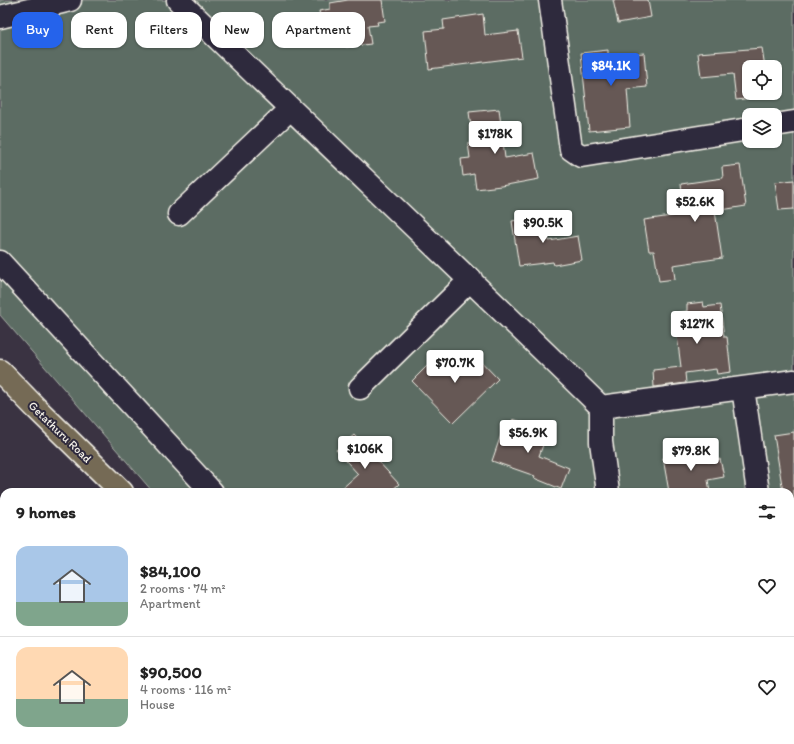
<!DOCTYPE html>
<html lang="en">
<head>
<meta charset="utf-8">
<style>
  :root { --surface:#fff; --page:#f2f2f2; --text:#222; --muted:#767676; --line:#e0e0e0; --accent:#2563eb }
  body { margin:0; font-family:Itim,sans-serif; background:var(--page); color:var(--text); height:100vh; display:flex; flex-direction:column; font-size:15px; white-space:nowrap }
  * { box-sizing:border-box; margin:0 }
  p { font-size:13px; color:var(--muted) }
  .icon { flex:none; width:22px; height:22px; fill:none; stroke:currentColor; stroke-width:2; stroke-linecap:round; stroke-linejoin:round }
  .map { position:relative; flex:1; overflow:hidden }
  .drawer { position:absolute; left:0px; top:488px; width:794px; height:256px; display:flex; flex-direction:column; background:var(--surface); border-radius:12px 12px 0 0; box-shadow:0 1px 3px #0004 }
  .drawer>* { flex:none }
  .top-card { position:absolute; left:12px; top:12px; width:400px; height:36px; display:flex; gap:8px }
  .tools { position:absolute; left:742px; top:60px; display:grid; gap:8px }
  .tools a { display:grid; place-items:center; width:40px; height:40px; border-radius:8px; background:var(--surface); box-shadow:0 1px 3px #0004; font-size:20px }
  .price { position:absolute; translate:-50% -34px; padding:0 9px; border-radius:4px; background:#fff; color:#222; font-size:13px; line-height:26px; filter:drop-shadow(0 1px 2px #0008) }
  .price::after { content:''; position:absolute; left:50%; top:24px; width:12px; height:9px; margin-left:-6px; background:inherit; clip-path:polygon(0 0,100% 0,50% 100%) }
  .price.active { background:var(--accent); color:#fff }
  ul { padding:0; list-style:none }
  li { display:flex; align-items:center; gap:12px; height:100px; padding:0 16px }
  li+li { border-top:1px solid var(--line) }
  li span { display:grid; place-items:center; flex:none; width:112px; height:80px; border-radius:12px; color:#555 }
  li>.icon { margin-inline-start:auto }
  span .icon { width:48px; height:48px; fill:#fffc; stroke-width:1 }
  li b { font-size:17px }
  h2 { display:flex; justify-content:space-between; align-items:center; height:48px; padding:0 16px; font-size:17px }
  .pill { padding:0 14px; border-radius:12px; background:var(--surface); box-shadow:0 1px 3px #0004; font-size:14px; line-height:36px }
  .pill.active { background:var(--accent); color:#fff }
  .map>svg:first-child { display:block }
  .green { fill:#5b6c63; stroke:#a8aea6; fill-rule:evenodd }
  .building { fill:#665955; stroke:#f4f1e8 }
  .lines { fill:none; stroke-linecap:round; stroke-linejoin:round }
  .minor-casing { stroke:#f4f1e8; stroke-width:25 }
  .major-casing { stroke:#f4f1e8; stroke-width:25 }
  .minor { stroke:#2f2a3d; stroke-width:22 }
  .major { stroke:#756b55; stroke-width:22 }
  .labels { text-anchor:middle; stroke-width:4; stroke-linejoin:round; paint-order:stroke }
  .street-label { font-size:12px; fill:#f4f1e8; stroke:#2f2a3d }
</style>
</head>
<body>
<div class="map">
<svg width="794" height="744" viewBox="0 0 794 744">
  <rect width="100%" height="100%" fill="#3a3342"/>
  <filter id="ink" filterUnits="userSpaceOnUse"><feTurbulence type="fractalNoise" baseFrequency=".025" numOctaves="2"/><feDisplacementMap in="SourceGraphic" scale="8" xChannelSelector="R" yChannelSelector="G"/><feConvolveMatrix kernelMatrix="1 2 1 2 8 2 1 2 1" color-interpolation-filters="sRGB"/></filter>
  <g filter="url(#ink)">
    <path class="green" d="M 0,0 L 794,0 L 794,744 L 370,744 L 367,740 L 790,740 L 790,492 L 153,492 L 0,315 ZM 749,67 L 775,67 L 775,93 L 749,93 ZM 749,115 L 775,115 L 775,141 L 749,141 Z
      M 197,740 L 229,740 L 233,744 L 170,744 Z"/>
    <path class="building" d="M 348,0 L 382,0 L 385,21 L 377,22 L 378,25 L 368,26 L 371,44 L 346,47 L 343,30 L 323,33 L 319,11 L 330,9 L 330,3 Z
      M 613,0 L 648,0 L 651,17 L 618,23 Z
      M 483,14 L 485,35 L 518,31 L 522,57 L 429,69 L 425,31 L 444,29 L 443,20 Z
      M 762,48 L 765,67 L 749,67 L 749,93 L 768,93 L 768,96 L 736,100 L 733,74 L 701,77 L 698,53 Z
      M 608,50 L 608,56 L 644,53 L 647,87 L 627,89 L 630,127 L 589,131 L 581,53 Z
      M 499,109 L 505,158 L 534,153 L 539,179 L 501,186 L 476,189 L 474,174 L 463,176 L 461,159 L 470,158 L 468,143 L 473,143 L 469,112 Z
      M 740,165 L 746,206 L 715,211 L 722,258 L 673,265 L 675,279 L 659,281 L 654,251 L 649,251 L 644,220 L 685,214 L 681,184 L 723,178 L 722,167 Z
      M 794,180 L 794,209 L 779,210 L 775,182 Z
      M 545,216 L 549,241 L 578,236 L 582,260 L 554,265 L 553,262 L 519,266 L 512,221 Z
      M 703,302 L 704,307 L 720,305 L 724,337 L 727,337 L 731,372 L 717,374 L 716,369 L 685,373 L 686,383 L 654,387 L 653,370 L 681,367 L 674,313 L 687,311 L 687,304 Z
      M 472,352 L 498,379 L 453,423 L 412,381 L 439,354 L 454,370 Z
      M 513,419 L 548,431 L 539,456 L 569,468 L 561,489 L 534,478 L 535,476 L 492,461 L 503,429 L 509,431 Z
      M 794,432 L 794,507 L 790,507 L 790,492 L 783,492 L 774,435 Z
      M 354,435 L 399,484 L 390,492 L 338,492 L 358,474 L 336,450 Z
      M 706,450 L 708,462 L 720,459 L 724,477 L 708,480 L 710,492 L 669,492 L 663,458 Z"/>
    <g class="lines">
      <g class="minor-casing">
        <path id="minor" d="M 178,0 C 318,136 461,270 601,407 L 794,381
          M 550,0 L 571,149 L 581,156 L 749,129
          M 0,17 L 70,0
          M 775,125 L 794,122
          M 179,214 L 290,109
          M 0,262 L 212,492
          M 360,388 L 471,279
          M 743,388 L 758,492
          M 601,407 L 601,442 L 608,492
          M 790,640 L 794,640"/>
      </g>
      <g class="major-casing">
        <path id="major" d="M 0,371 L 36,408 L 122,492
          M 313,740 L 316,744"/>
      </g>
      <use href="#minor" class="minor"/>
      <use href="#major" class="major"/>
    </g>
  </g>
  <g class="labels">
    <g class="street-label">
      <text transform="translate(60 432) rotate(44)" y="4">Getathuru Road</text>
    </g>
  </g>
</svg>
<div class="tools">
<a><svg class="icon" aria-label="locate" viewBox="0 0 24 24"><circle cx="12" cy="12" r="6"/><path d="M12 2v4M12 18v4M2 12h4M18 12h4"/></svg></a>
<a><svg class="icon" aria-label="layers" viewBox="0 0 24 24"><path d="M12 4l9 5-9 5-9-5zM3 14l9 5 9-5"/></svg></a>
</div>
<b class="price active" style="left:611px;top:87px">$84.1K</b>
<b class="price" style="left:495px;top:155px">$178K</b>
<b class="price" style="left:695px;top:223px">$52.6K</b>
<b class="price" style="left:543px;top:244px">$90.5K</b>
<b class="price" style="left:697px;top:345px">$127K</b>
<b class="price" style="left:455px;top:384px">$70.7K</b>
<b class="price" style="left:528px;top:454px">$56.9K</b>
<b class="price" style="left:365px;top:470px">$106K</b>
<b class="price" style="left:691px;top:472px">$79.8K</b>
<div class="top-card">
<a class="pill active">Buy</a>
<a class="pill">Rent</a>
<a class="pill">Filters</a>
<a class="pill">New</a>
<a class="pill">Apartment</a>
</div>
<section class="drawer">
<h2>9 homes<svg class="icon" aria-label="filters" viewBox="0 0 24 24"><path d="M4 7h16M4 17h16"/><circle cx="9" cy="7" r="2"/><circle cx="15" cy="17" r="2"/></svg></h2>
<ul>
<li><span style="background:linear-gradient(#a9c7e8 70%,#7fa58c 0)"><svg class="icon" aria-label="home" viewBox="0 0 24 24"><path d="M3 11l9-7 9 7M6 9v11h12V9"/></svg></span><div><b>$84,100</b><p>2 rooms · 74 m²</p><p>Apartment</p></div><svg class="icon" aria-label="heart" viewBox="0 0 24 24"><path d="M12 20l-8-8c-3-5 5-10 8-4 3-6 11-1 8 4z"/></svg></li>
<li><span style="background:linear-gradient(#ffd9b3 65%,#7fa58c 0)"><svg class="icon" aria-label="home" viewBox="0 0 24 24"><path d="M3 11l9-7 9 7M6 9v11h12V9"/></svg></span><div><b>$90,500</b><p>4 rooms · 116 m²</p><p>House</p></div><svg class="icon" aria-label="heart" viewBox="0 0 24 24"><path d="M12 20l-8-8c-3-5 5-10 8-4 3-6 11-1 8 4z"/></svg></li>
</ul>
</section>
</div>
</body>
</html>
